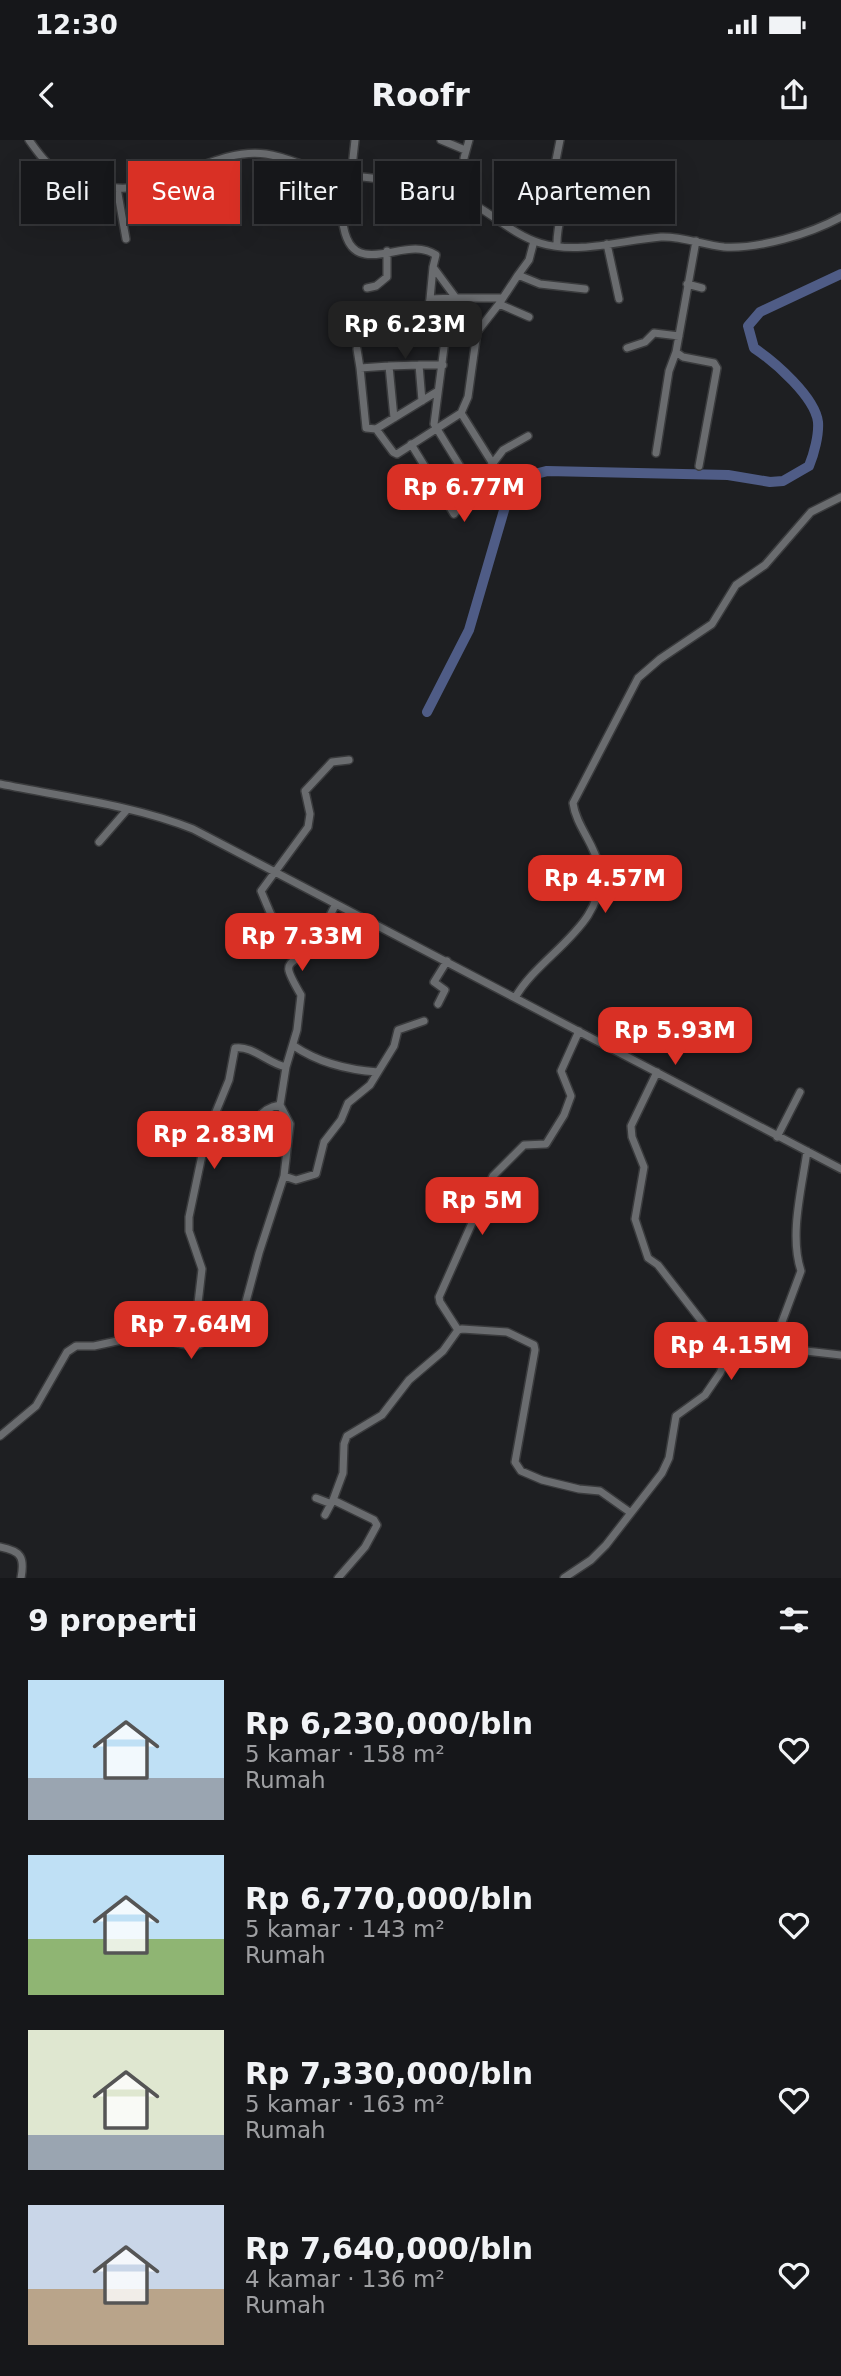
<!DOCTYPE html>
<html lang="id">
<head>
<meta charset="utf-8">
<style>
  :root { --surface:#16171a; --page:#1f2023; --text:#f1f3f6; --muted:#9e9fa2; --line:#353639; --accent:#d93025 }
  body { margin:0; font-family:"DejaVu Sans",sans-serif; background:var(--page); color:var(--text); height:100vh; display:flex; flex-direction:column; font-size:26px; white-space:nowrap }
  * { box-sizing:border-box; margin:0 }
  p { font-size:23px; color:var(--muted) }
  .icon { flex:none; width:38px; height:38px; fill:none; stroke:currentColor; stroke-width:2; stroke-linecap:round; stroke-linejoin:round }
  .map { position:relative; height:1438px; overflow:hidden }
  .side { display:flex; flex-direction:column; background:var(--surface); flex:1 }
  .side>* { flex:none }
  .banner { position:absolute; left:21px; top:21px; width:800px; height:63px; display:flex; gap:14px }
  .price { position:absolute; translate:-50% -60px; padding:0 16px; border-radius:14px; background:var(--accent); color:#fff; font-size:23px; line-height:46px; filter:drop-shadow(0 2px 4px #0008) }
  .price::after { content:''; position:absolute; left:50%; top:42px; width:21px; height:16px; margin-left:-10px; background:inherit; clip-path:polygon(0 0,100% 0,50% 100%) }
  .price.selected { background:#222; color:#fff }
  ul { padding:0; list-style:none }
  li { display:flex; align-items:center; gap:21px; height:175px; padding:0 28px }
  li span { display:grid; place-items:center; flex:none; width:196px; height:140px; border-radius:0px; color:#555 }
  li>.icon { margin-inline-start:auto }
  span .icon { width:84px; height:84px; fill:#fffc; stroke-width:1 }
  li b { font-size:30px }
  h2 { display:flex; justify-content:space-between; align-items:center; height:84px; padding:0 28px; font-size:30px }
  .tag { padding:0 24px; border-radius:0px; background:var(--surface); box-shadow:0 7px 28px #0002,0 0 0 2px var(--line); font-size:24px; line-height:63px }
  .tag.selected { background:var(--accent); color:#fff }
  .status { display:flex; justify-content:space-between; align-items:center; height:49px; padding:0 35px; background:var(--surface); direction:ltr }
  .status svg { height:19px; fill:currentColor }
  header { display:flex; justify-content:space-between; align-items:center; height:91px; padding:0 28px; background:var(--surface); font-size:32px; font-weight:600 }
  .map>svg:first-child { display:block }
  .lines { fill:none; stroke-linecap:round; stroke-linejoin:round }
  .river { stroke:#4f5c86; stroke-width:10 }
  .minor-casing { stroke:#3a3b3d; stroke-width:10 }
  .minor { stroke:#6a6c6f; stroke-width:7 }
</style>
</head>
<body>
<div class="status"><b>12:30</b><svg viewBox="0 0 49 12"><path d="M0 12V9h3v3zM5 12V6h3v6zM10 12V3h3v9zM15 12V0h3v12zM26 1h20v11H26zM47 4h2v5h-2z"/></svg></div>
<header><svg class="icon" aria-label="back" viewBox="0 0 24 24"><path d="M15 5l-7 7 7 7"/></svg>Roofr<svg class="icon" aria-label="share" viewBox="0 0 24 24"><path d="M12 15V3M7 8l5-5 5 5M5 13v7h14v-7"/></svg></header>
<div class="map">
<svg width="841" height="1438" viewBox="0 0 841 1438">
  <rect width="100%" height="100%" fill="#1e1f22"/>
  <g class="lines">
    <path class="river" d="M 427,572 L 469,490 L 507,360 C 517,340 525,336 547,331 L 728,335 L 770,342 L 783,341 L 809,326 C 814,314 819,295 818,282 C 815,257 775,222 754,208 L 748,186 L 760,172 L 841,134"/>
    <g class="minor-casing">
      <path id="minor" d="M 29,0 C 50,30 52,30 87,40 C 97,43 108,48 118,48 C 169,51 215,7 266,14 C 289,17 310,30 332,33 C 375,40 422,40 462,58 C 489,70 511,94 540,103 C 579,115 622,100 661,97 C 682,96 703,105 724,107 C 759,109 810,94 841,77
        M 441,0 L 465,10
        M 344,35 C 341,54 336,110 365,114 C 389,118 414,100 436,115 L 433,127 L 456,158 L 502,158
        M 351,36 L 355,0
        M 117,48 L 126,99
        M 466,59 L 464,18 L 469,0
        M 534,101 L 529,120 L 518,135 L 540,144 L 585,149
        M 696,101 L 676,212 L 683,217 L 714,223 L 717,228 L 699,326
        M 607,104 L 619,159
        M 557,106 C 556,82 567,62 566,39 L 554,30 L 560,0
        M 518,135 L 499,164 L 529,177
        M 687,144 L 702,148
        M 367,148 L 376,146 L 387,137 L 387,111
        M 456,158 L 430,159 L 424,192 L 477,192 L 499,164
        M 430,159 L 433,127
        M 446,192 L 434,284 L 474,349
        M 477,192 L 468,257 L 461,273 L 493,324
        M 392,194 L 424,192
        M 627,208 L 645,202 L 654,193 L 679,196
        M 357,209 L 360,228
        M 438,251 L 376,289 L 393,312 L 397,314 L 461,273
        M 422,261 L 419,225 L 443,225
        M 394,278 L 389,226 L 419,225
        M 376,289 L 366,288 L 360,228 L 389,226
        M 411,304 L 454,374 L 503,310 L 528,296
        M 656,313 L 669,231 L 676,212
        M 0,644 C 63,657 133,665 193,689 L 841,1029
        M 99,702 L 126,671
        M 266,800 L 272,777 L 261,751 L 308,687 L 310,674 L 305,651 L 332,622 L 349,620
        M 515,858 C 540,813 608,786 599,727 C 595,704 576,686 573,663 L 638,538 L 660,519 L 712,484 L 736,445 L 765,425 L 811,372 L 841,357
        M 438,864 L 445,850 L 434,842 L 447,821
        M 378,932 L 394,906 L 398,890 L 424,881
        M 657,932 L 631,986 L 632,997 L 644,1027 L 635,1079 L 648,1118 L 658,1125 L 707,1188 L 731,1209
        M 777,997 L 800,952
        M 248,1010 C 253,989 255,969 280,965
        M 284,1036 L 296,1040 L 316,1034 L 324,1002 L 341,980 L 348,963 L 370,945 L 378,932 C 349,930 319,923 294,906
        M 209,1188 L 197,1172 L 202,1129 L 189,1091 L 189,1077 L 206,996 L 229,940 L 235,908 C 252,905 269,924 286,927
        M 458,1190 L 440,1162 L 439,1157 L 493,1036 L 524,1005 L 546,1004 L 564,975 L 571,956 L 561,931 L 579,891
        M 806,1211 L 841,1215
        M 0,1296 L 36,1266 L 67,1212 L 76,1206 L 94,1206 L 145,1195 L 194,1207 L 200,1204 L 212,1186 L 236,1187 L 240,1184 L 259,1113 L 284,1036 L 290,984 L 280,965 L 286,927 L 297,890 L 301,855 C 278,816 290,830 314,803 C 323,793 329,776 336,764
        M 316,1358 L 329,1363
        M 325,1375 L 333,1360
        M 0,1407 C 21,1411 25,1417 21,1438
        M 338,1438 L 365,1407 L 377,1385 L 374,1380 L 333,1360 L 343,1333 L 344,1304 L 347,1296 L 382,1275 L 409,1240 L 443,1211 L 458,1190 L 462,1189 L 507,1192 L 534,1205 L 535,1210 L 515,1322 L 521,1331 L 542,1340 L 579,1349 L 600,1351 L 631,1373
        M 564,1438 L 591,1420 L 606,1405 L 662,1333 L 669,1318 L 676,1276 L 705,1255 L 720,1233 L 731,1209 L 738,1203 L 747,1198 L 771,1195 L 779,1190 L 801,1131 C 789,1095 802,1048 807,1011"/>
    </g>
    <use href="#minor" class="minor"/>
  </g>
</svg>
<b class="price selected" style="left:405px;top:221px">Rp 6.23M</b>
<b class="price" style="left:464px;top:384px">Rp 6.77M</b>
<b class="price" style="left:605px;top:775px">Rp 4.57M</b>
<b class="price" style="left:302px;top:833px">Rp 7.33M</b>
<b class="price" style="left:675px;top:927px">Rp 5.93M</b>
<b class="price" style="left:214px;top:1031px">Rp 2.83M</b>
<b class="price" style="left:482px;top:1097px">Rp 5M</b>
<b class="price" style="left:191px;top:1221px">Rp 7.64M</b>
<b class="price" style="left:731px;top:1242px">Rp 4.15M</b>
<div class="banner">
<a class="tag">Beli</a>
<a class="tag selected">Sewa</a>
<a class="tag">Filter</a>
<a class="tag">Baru</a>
<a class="tag">Apartemen</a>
</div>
</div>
<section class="side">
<h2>9 properti<svg class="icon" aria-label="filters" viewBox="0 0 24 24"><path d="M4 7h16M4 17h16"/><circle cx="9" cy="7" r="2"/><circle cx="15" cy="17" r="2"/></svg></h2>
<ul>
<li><span style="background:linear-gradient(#bfe0f5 70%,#9aa5b1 0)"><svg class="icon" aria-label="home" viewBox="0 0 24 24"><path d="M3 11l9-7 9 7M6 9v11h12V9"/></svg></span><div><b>Rp 6,230,000/bln</b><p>5 kamar · 158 m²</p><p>Rumah</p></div><svg class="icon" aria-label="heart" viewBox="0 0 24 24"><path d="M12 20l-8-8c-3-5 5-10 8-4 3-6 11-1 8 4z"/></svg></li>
<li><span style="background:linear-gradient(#bfe0f5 60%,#8fb573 0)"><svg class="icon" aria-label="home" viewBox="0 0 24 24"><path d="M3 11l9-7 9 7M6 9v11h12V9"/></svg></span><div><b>Rp 6,770,000/bln</b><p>5 kamar · 143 m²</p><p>Rumah</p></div><svg class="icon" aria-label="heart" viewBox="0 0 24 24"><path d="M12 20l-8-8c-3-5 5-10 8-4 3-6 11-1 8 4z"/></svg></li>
<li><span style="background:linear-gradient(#dfe7d0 75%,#9aa5b1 0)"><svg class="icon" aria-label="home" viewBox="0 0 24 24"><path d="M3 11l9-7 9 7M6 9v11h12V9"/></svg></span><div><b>Rp 7,330,000/bln</b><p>5 kamar · 163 m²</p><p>Rumah</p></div><svg class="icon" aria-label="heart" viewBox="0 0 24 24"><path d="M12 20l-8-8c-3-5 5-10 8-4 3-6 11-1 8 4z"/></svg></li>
<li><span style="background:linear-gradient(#c9d6e8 60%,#b9a48a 0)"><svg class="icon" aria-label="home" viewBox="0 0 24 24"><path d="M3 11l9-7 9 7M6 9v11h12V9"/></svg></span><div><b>Rp 7,640,000/bln</b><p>4 kamar · 136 m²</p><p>Rumah</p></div><svg class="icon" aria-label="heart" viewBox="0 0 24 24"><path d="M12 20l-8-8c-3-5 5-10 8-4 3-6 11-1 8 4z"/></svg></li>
</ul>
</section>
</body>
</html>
